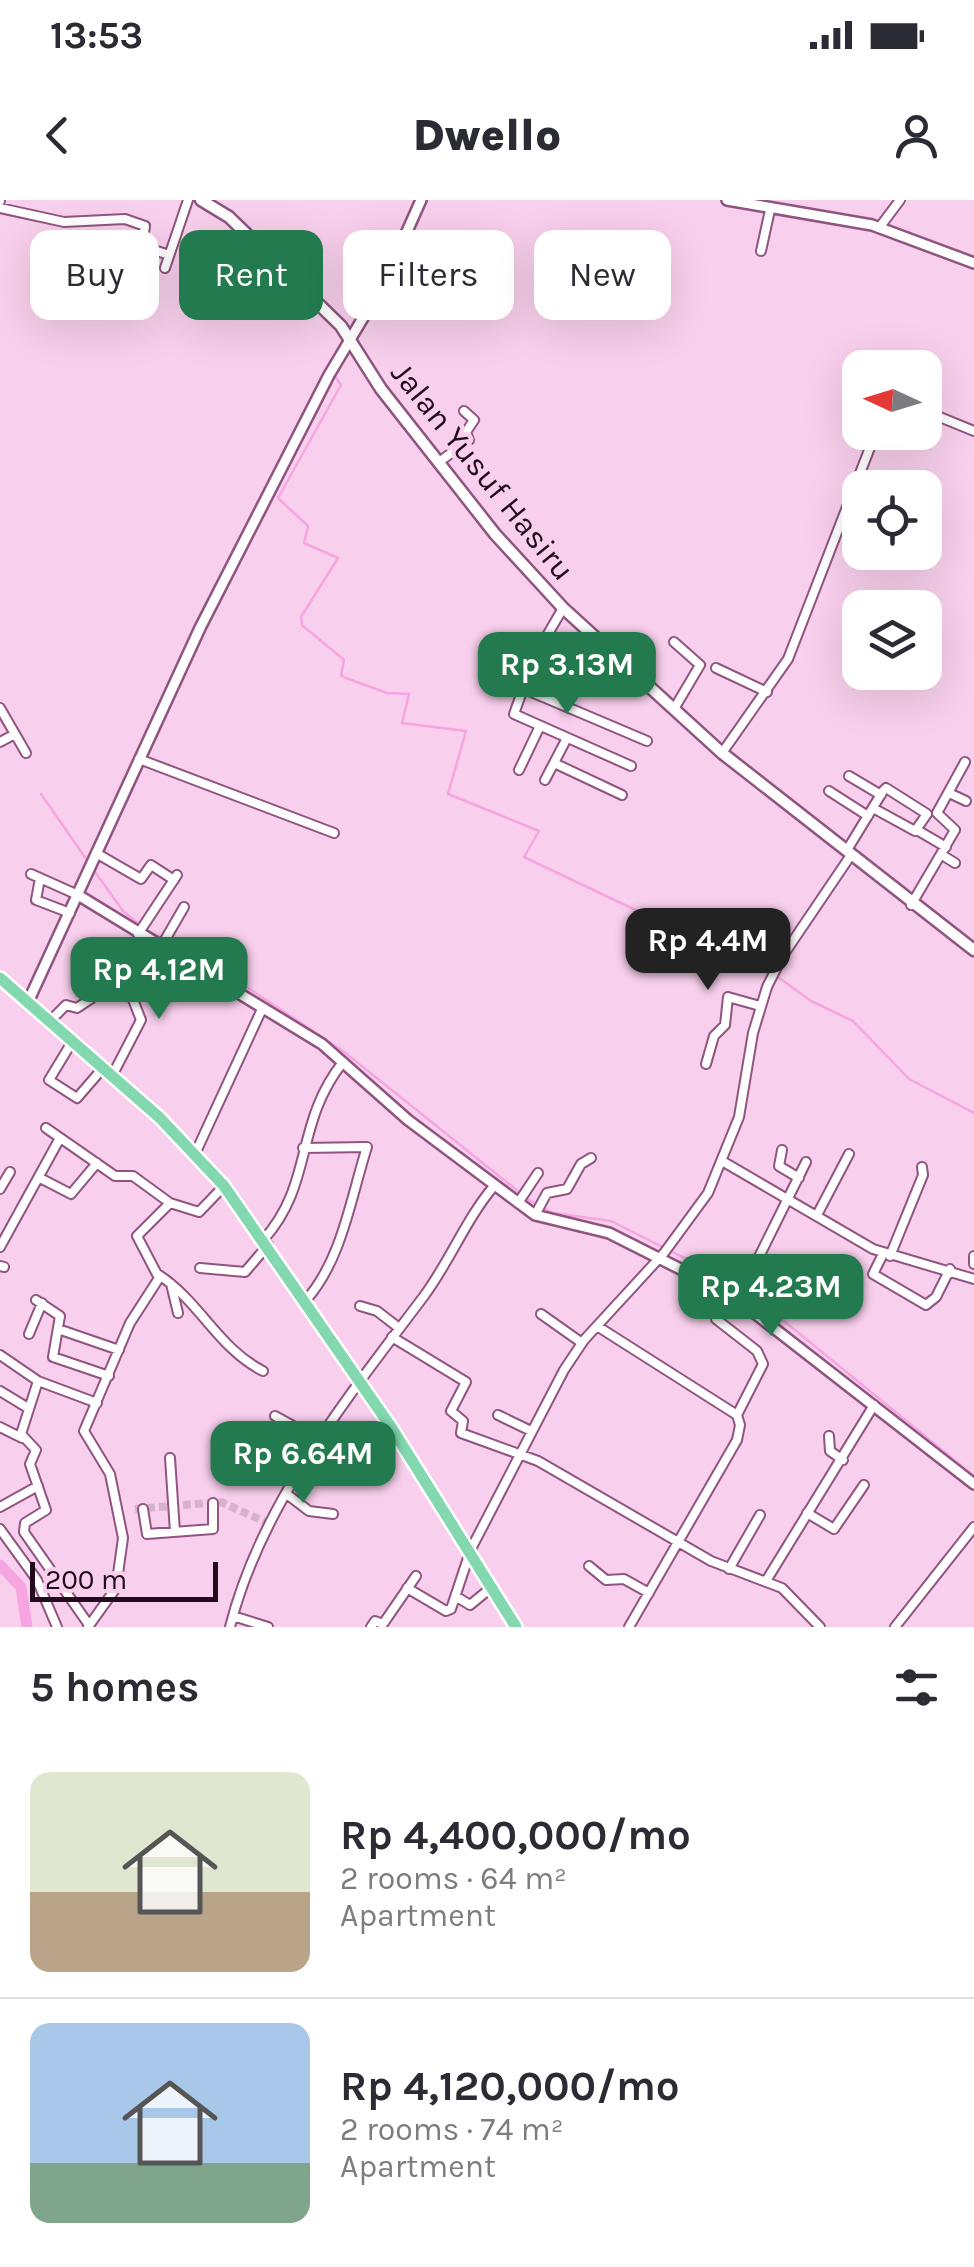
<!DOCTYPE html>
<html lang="en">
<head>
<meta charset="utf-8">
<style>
  :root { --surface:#fff; --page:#f2f2f3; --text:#2b2b33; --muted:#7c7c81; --line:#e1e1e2; --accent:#227a4e }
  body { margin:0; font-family:Karla,sans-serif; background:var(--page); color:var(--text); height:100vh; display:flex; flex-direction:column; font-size:38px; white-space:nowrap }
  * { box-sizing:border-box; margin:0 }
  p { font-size:32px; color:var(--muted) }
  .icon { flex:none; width:55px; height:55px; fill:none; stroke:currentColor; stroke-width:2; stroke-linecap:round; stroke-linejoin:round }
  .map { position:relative; height:1427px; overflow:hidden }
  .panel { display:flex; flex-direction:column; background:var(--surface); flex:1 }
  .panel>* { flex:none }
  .guide { position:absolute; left:30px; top:30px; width:915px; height:90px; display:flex; gap:20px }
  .needle { width:65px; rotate:274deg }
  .buttons { position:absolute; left:842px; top:150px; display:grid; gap:20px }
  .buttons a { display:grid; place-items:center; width:100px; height:100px; border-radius:20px; background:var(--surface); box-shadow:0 10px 40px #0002; font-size:50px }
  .scale { position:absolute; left:30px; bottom:25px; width:188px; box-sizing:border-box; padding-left:10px; border:5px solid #220b1d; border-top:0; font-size:28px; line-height:35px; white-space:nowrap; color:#220b1d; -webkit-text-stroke:8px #f8cfec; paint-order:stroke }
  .price { position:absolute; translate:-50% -85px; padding:0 22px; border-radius:20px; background:var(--accent); color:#fff; font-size:32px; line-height:65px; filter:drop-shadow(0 2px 5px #0008) }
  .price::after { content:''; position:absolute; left:50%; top:60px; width:30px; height:22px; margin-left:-15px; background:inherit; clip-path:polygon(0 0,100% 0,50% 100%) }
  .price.selected { background:#222; color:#fff }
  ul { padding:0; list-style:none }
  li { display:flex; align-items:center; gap:30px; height:250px; padding:0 30px }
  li+li { border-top:2px solid var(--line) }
  li span { display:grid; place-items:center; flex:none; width:280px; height:200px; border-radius:20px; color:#555 }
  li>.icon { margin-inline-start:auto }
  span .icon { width:120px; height:120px; fill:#fffc; stroke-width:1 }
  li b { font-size:42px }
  h2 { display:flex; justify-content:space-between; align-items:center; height:120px; padding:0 30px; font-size:42px }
  .tag { padding:0 35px; border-radius:20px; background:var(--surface); box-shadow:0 10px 40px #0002; font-size:35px; line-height:90px }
  .tag.selected { background:var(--accent); color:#fff }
  .status { display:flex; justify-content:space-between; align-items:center; height:70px; padding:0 50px; background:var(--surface); direction:ltr }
  .status svg { height:28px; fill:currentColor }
  header { display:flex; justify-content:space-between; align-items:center; height:130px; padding:0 30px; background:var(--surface); font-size:45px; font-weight:800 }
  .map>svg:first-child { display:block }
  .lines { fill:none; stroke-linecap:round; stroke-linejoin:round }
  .stream { stroke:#f6a5e1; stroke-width:2.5 }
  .river { stroke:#f6a5e1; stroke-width:11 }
  .minor-tunnel { stroke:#d8b2cd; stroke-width:8; stroke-dasharray:8 4; stroke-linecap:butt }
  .minor-casing { stroke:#905480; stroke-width:12 }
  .tertiary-casing { stroke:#905480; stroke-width:14 }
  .secondary-casing { stroke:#905480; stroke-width:15 }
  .primary-casing { stroke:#fff; stroke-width:16 }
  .minor { stroke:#fff; stroke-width:8 }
  .tertiary { stroke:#fff; stroke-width:9 }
  .secondary { stroke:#fff; stroke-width:10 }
  .primary { stroke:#83d8af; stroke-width:11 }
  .labels { text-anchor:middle; stroke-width:9; stroke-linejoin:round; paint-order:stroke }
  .street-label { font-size:32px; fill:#220b1d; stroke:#f8cfec }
</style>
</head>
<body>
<div class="status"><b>13:53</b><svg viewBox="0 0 49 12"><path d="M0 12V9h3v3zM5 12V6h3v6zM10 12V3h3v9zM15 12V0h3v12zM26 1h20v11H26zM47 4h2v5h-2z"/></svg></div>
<header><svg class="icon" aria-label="back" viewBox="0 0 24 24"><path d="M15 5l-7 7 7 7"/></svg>Dwello<svg class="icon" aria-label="person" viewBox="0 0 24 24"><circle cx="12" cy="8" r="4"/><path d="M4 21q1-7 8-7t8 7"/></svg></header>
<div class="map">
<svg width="974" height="1427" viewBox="0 0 974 1427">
  <rect width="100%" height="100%" fill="#f8cfec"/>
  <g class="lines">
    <path class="stream" d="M 334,175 L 341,185 L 278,298 L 308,326 L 304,343 L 338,358 L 301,417 L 302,425 L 344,460 L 341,475 L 346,478 L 387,493 L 409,494 L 402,523 L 466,531 L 448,594 L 539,631 L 524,657 L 770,774
      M 0,519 L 24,557
      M 41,594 L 89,663
      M 93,669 L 123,711 L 139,724
      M 145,729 L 224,772 L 343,851 L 529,1000 L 553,1013 L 611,1021 L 740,1086
      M 778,777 L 811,801 L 853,821 L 909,879 L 974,913
      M 747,1091 L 974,1276"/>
    <path class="river" d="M 0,1365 L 21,1387 L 27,1427"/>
    <path class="minor-tunnel" d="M 135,1309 L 221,1302 L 270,1324"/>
    <g class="minor-casing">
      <path id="minor" d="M 0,1 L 0,0
        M 0,8 L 64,22 L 125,19 L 145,26 L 142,46 L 169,55
        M 879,28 L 900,0
        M 761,51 L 770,10
        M 165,68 L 188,0
        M 925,211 L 974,231
        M 439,262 L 469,240 L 466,232 L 474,220 L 464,211
        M 534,458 L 563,408
        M 716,468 L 767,492
        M 572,475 L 534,458 L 514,514 L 631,566
        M 522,488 L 647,541
        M 0,508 L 15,534 L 0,542
        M 674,509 L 700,465 L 674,442
        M 15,534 L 26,553
        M 722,553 L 788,459 L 876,232
        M 139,559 L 334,633
        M 554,563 L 622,595
        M 519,570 L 540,526
        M 849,576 L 881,595
        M 545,580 L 567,538
        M 829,591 L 868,616
        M 949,593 L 966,601
        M 917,630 L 946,647
        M 847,650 L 883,591 L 886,588 L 927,614 L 915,631 L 873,608
        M 96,653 L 141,679 L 151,665 L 174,680
        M 942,655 L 955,663
        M 31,674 L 78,695
        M 40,678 L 36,700 L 70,713
        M 911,705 L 955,630 L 937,613 L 965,562
        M 138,734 L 177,675
        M 78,768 L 113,779 L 132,797
        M 50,821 L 66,805 L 77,808 L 92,798 L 100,776
        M 72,842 L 49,880 L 77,898 L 103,868
        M 706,864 L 714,836 L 725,825 L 728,797 L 760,806
        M 112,876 L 141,820 L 132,797 L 184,707
        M 46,928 L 115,976 L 133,976 L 170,1003 L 137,1036 L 159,1078 L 130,1123 L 84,1231 L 110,1274 L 123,1338 L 116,1388 L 88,1427
        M 303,948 L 367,947 C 351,997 342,1060 306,1100
        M 782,950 L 779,966 L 799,978
        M 195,954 L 262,809
        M 722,961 L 873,1049 L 974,1079
        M 40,978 L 71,994 L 97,963
        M 0,989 L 10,972
        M 170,1003 L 199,1012 L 224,986
        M 518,1003 L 538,973
        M 535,1015 L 547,993 L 567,989 L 581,964 L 591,958
        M 817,1015 L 849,954
        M 264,1039 C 314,983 294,924 343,862
        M 0,1047 L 60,938
        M 883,1054 L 873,1074 L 926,1105 L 936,1097 L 950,1069
        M 890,1056 L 923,975 L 922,967
        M 974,1056 L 974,1064
        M 0,1066 L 4,1067
        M 200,1068 L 245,1072 L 268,1045
        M 159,1075 C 200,1102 219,1149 263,1171
        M 171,1084 L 178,1113
        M 734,1096 L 745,1085 L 806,962
        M 36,1100 L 60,1116 L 53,1157 L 109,1176
        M 360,1106 L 377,1111 L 399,1128
        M 541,1114 L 582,1143
        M 597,1126 L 737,1215
        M 58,1129 L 119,1150
        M 29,1134 L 42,1103
        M 392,1137 L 466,1182 L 451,1211 L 463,1221 L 461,1233 L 538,1261 L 711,1361 L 782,1388 L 820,1427
        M 0,1155 L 38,1181 L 21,1234 L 36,1250 L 30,1264 L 46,1310 L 25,1323 L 24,1332 L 89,1425
        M 38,1181 L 97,1203
        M 0,1191 L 28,1208
        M 498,1215 L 531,1231
        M 275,1216 L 321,1241
        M 0,1227 L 22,1238
        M 829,1236 L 830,1251 L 843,1260
        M 170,1258 L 175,1332
        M 288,1295 L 309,1311 L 333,1314
        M 0,1307 L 38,1286
        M 143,1309 L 147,1334 L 213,1329 L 213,1303
        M 807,1313 L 834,1329 L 864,1285
        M 0,1329 L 37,1380 L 57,1427
        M 589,1366 L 606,1380 L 624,1379 L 649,1393
        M 729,1369 L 760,1315
        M 766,1381 L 874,1205
        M 407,1388 L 446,1411 L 451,1409 L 471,1349 L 564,1170 L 584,1140 L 664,1053 L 708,993 L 739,917 L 753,833 L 767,787 L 782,757 L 851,655
        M 457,1397 L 470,1405 L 492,1387
        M 233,1416 L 268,1427
        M 230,1427 C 261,1303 349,1196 424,1096 C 450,1061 466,1019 494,986
        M 371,1427 L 375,1421 L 383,1424 L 416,1376
        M 629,1427 L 737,1240 L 740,1225 L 737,1215 L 763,1164 L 757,1151 L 716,1119 L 716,1109 L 730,1094
        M 895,1427 L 974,1327"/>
    </g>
    <g class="tertiary-casing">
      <path id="tertiary" d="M 727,0 L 872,25 L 974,63
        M 78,695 L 322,844 L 408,920 L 535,1015 L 609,1033 L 730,1094 L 974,1284
        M 28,802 L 200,428 L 329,175 L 385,81 L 421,0"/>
    </g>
    <g class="secondary-casing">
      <path id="secondary" d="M 201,0 L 229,17 L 341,126 L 381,189 L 495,334 L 563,408 L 722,553 L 974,750"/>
    </g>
    <g class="primary-casing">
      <path id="primary" d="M 0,778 L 160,918 L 224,986 L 391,1227 L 516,1427"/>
    </g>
    <use href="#minor" class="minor"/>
    <use href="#tertiary" class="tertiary"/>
    <use href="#secondary" class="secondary"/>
    <use href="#primary" class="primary"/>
  </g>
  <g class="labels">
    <g class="street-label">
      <text transform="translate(483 271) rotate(51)" y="11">Jalan Yusuf Hasiru</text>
    </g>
  </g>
</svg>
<div class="buttons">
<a><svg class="needle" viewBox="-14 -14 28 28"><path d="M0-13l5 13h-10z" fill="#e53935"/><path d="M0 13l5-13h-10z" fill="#7c7c81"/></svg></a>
<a><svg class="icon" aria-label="locate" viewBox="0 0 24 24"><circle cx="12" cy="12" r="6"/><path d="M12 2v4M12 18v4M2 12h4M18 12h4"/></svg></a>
<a><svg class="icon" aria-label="layers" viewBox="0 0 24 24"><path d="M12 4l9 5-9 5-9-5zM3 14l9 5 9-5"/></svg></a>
</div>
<div class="scale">200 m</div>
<b class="price" style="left:567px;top:517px">Rp 3.13M</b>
<b class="price selected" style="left:708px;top:793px">Rp 4.4M</b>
<b class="price" style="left:159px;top:822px">Rp 4.12M</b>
<b class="price" style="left:771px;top:1139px">Rp 4.23M</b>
<b class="price" style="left:303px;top:1306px">Rp 6.64M</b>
<div class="guide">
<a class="tag">Buy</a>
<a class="tag selected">Rent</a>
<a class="tag">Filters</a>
<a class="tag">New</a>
</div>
</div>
<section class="panel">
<h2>5 homes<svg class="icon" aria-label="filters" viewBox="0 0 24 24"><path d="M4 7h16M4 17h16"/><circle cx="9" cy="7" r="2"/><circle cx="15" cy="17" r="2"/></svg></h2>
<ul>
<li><span style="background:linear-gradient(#dfe7d0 60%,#b9a48a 0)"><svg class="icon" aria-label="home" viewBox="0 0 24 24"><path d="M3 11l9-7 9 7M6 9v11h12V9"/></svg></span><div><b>Rp 4,400,000/mo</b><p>2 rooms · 64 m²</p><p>Apartment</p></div></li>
<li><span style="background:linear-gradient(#a9c7e8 70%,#7fa58c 0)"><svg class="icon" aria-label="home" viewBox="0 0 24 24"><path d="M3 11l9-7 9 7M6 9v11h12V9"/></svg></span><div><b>Rp 4,120,000/mo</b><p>2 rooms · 74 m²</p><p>Apartment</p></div></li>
</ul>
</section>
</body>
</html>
